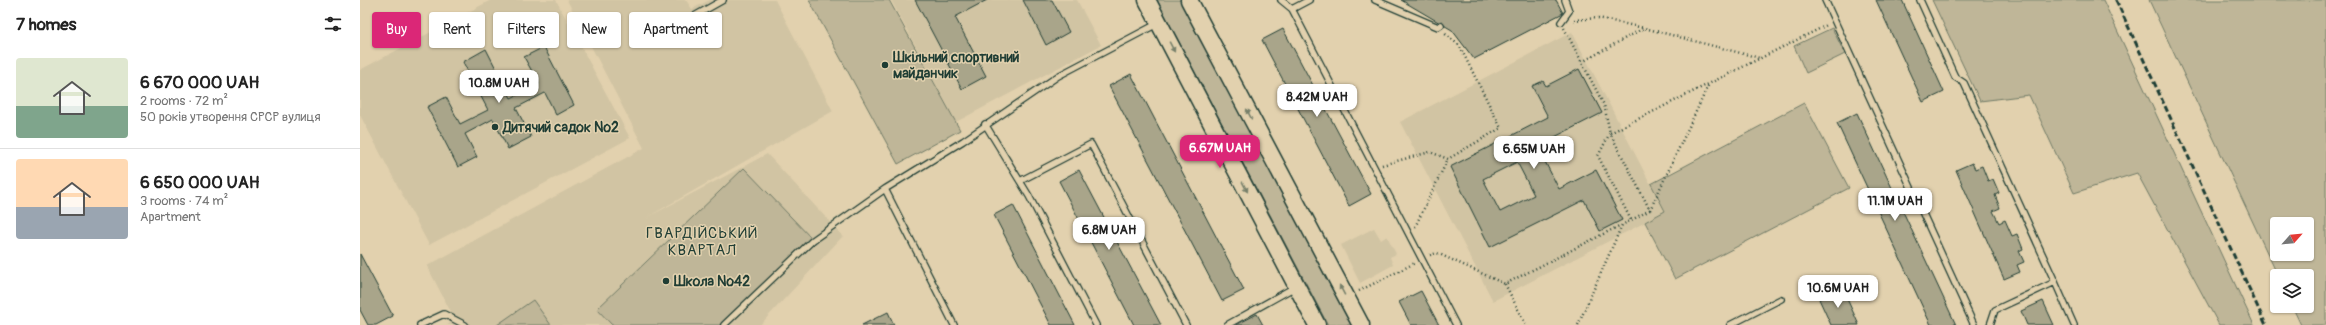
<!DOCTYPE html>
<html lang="en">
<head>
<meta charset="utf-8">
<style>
  :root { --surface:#fff; --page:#f2f2f2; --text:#222; --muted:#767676; --line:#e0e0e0; --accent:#db2777 }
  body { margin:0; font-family:Pangolin,sans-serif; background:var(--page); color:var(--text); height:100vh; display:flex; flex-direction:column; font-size:15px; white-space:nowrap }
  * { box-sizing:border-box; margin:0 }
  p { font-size:13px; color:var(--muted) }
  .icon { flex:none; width:22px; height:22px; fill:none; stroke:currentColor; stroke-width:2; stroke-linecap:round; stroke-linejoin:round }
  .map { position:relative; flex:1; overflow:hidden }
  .details { display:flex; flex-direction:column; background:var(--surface); width:360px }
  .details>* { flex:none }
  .banner { position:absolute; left:12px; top:12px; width:380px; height:36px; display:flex; gap:8px }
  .needle { width:26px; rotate:63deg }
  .controls { position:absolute; left:1910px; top:217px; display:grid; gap:8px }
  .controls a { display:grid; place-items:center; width:44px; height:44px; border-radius:4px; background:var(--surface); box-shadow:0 1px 3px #0004; font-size:20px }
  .price { position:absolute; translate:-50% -34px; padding:0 9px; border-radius:8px; background:#fff; color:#222; font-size:13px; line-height:26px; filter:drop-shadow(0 1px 2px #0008) }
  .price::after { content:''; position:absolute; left:50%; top:24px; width:12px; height:9px; margin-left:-6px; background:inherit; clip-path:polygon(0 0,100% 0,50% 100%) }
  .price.on { background:var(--accent); color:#fff }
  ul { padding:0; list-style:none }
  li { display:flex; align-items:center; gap:12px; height:100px; padding:0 16px }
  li+li { border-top:1px solid var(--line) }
  li span { display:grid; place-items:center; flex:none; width:112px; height:80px; border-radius:4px; color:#555 }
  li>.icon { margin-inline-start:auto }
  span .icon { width:48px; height:48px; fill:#fffc; stroke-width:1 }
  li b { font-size:17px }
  h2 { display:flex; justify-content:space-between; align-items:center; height:48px; padding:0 16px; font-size:17px }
  .tag { padding:0 14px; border-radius:4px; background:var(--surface); box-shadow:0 1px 3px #0004; font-size:14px; line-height:36px }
  .tag.on { background:var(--accent); color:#fff }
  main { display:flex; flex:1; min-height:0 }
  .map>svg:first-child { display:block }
  .built { fill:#d1c4a3 }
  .green { fill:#bfb698; stroke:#6f7a66; fill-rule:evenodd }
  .building { fill:#a9a58a; stroke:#1f3d34; fill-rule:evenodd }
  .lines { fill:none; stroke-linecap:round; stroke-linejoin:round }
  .service-casing { stroke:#1f3d34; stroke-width:8 }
  .secondary-casing { stroke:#1f3d34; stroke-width:19 }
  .path { stroke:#1f3d34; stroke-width:2.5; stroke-dasharray:1 3; stroke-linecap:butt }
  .service { stroke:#e2d1ae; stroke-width:5.5 }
  .secondary { stroke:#e2d1ae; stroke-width:16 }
  .rail { stroke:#1f3d34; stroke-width:3; stroke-dasharray:6 3; stroke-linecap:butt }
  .oneway { fill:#77806b }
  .poi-dot { fill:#1f3d34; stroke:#e2d1ae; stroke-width:1.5 }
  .labels { text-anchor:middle; stroke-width:3; stroke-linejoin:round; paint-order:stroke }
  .poi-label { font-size:14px; font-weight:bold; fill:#1f3d34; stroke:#e2d1ae; text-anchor:start }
  .neighbourhood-label { font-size:15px; letter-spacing:1px; fill:#1f3d34; stroke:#e2d1ae }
</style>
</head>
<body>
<main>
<section class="details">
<h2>7 homes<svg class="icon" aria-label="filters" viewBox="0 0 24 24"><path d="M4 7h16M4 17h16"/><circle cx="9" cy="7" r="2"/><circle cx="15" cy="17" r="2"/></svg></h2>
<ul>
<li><span style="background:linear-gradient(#dfe7d0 60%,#7fa58c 0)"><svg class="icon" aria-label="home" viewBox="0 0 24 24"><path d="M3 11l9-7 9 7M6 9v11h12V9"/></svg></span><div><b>6 670 000 UAH</b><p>2 rooms · 72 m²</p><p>50 років утворення СРСР вулиця</p></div></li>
<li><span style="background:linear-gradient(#ffd9b3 60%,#9aa5b1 0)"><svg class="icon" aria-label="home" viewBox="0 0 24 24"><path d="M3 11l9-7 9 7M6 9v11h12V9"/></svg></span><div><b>6 650 000 UAH</b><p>3 rooms · 74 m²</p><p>Apartment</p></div></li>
</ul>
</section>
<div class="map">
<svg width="1966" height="325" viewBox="0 0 1966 325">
  <rect width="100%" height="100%" fill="#e2d1ae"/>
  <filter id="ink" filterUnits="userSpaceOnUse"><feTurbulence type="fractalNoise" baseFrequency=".025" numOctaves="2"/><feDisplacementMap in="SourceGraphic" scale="8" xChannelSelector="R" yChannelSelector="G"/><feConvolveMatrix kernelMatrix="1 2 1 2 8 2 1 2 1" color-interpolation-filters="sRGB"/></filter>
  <g filter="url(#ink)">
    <path class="built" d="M 131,0 L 196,0 L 270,138 L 69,245 L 0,115 L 0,70 Z
      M 207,0 L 326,0 L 332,9 L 350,0 L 415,0 L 473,111 L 286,218 L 407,154 L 483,236 L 400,325 L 87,325 L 95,320 L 67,266 L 284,148 Z
      M 531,0 L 717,0 L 741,45 L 596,122 Z
      M 1212,32 L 1305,212 L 1133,301 L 1040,122 Z
      M 1014,228 L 1021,240 L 1027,236 L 1036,254 L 1030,257 L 1033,265 L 1000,283 L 981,245 Z"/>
    <path class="green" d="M 449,0 L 529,0 L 600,130 L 538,164 Z
      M 797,0 L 820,0 L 991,325 L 968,325 Z
      M 1572,0 L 1743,0 L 1894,325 L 1859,325 L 1777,173 L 1714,193 L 1669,95 L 1620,101 Z
      M 1789,0 L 1966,0 L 1966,325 L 1941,325 L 1932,306 L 1947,306 L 1947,276 L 1918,276 ZM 1917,224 L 1947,224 L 1947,254 L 1917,254 Z
      M 1472,28 L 1485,54 L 1446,73 L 1434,46 Z
      M 1444,103 L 1489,188 L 1315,279 L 1285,222 L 1305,211 L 1291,184 Z
      M 384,168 L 453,240 L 364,325 L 252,325 L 237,309 Z
      M 173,300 L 191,325 L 137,325 Z"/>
    <path class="building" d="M 555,0 L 627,0 L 595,17 L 626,76 L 602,89 Z
      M 663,0 L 692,0 L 709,32 L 686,45 Z
      M 1041,0 L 1196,0 L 1203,13 L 1114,59 L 1092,30 Z
      M 1516,0 L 1542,0 L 1584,92 L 1563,102 Z
      M 923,29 L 1011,194 L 989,206 L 902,40 Z
      M 184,47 L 214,105 L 196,115 L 185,93 L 156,108 L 171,137 L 148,149 L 133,119 L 105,134 L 117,157 L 98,167 L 67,107 L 86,97 L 100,124 L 128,110 L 103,62 L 126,49 L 151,98 L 179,84 L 164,57 Z
      M 1219,69 L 1242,113 L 1177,146 L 1199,189 L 1236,170 L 1262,220 L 1240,231 L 1224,200 L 1130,247 L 1090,167 L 1188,117 L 1172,86 L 1183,81 L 1186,86 ZM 1157,162 L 1174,195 L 1140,212 L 1123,179 Z
      M 771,74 L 884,290 L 862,301 L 749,86 Z
      M 1497,113 L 1596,325 L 1571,325 L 1477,123 Z
      M 1612,163 L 1615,169 L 1622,166 L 1628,181 L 1633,179 L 1639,193 L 1635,195 L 1640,208 L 1633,211 L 1639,223 L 1645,220 L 1652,236 L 1657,234 L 1663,249 L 1659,251 L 1664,262 L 1657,265 L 1660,272 L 1644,279 L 1596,170 Z
      M 719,170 L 801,325 L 774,325 L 699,181 Z
      M 653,205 L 715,325 L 691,325 L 634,215 Z
      M 0,254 L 33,316 L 16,325 L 8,325 L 0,310 Z
      M 1482,288 L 1499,325 L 1471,325 L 1459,299 Z
      M 1061,291 L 1079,325 L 1051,325 L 1039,302 Z
      M 1683,301 L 1694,325 L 1667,325 L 1661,311 Z
      M 528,312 L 534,325 L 502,325 Z
      M 897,314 L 903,325 L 876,325 Z"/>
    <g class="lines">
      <g class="service-casing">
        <path id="service" d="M 921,0 L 932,9
          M 949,0 L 932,9 L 1096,325
          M 1015,0 L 1078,27 L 1081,25
          M 1465,0 L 1614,325
          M 1560,0 L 1595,77 L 1604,83 L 1695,282 L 1635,310 L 1630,325
          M 1201,22 L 1209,11 L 1205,0
          M 292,40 L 363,0
          M 625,124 L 669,196 L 736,325
          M 660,181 L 731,144 L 826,325
          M 1695,282 L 1714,325
          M 60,325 L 84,314 L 105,325
          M 364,325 L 453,240 L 525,189
          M 594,325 L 525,189 L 603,141 L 698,76 L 797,24
          M 867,325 L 935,287
          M 1370,325 L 1421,299"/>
      </g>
      <g class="secondary-casing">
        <path id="secondary" d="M 787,0 L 957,325
          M 829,0 L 1001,325"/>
      </g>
      <path class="path" d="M 1214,20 L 1238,18 L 1284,28
        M 1204,28 L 1244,105 L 1250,133 L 1238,156 L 1271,220
        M 1222,62 L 1284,28 L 1400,58
        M 1022,165 L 1070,152 L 1088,159 L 1141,128 L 1099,45 L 1084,33
        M 1290,210 L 1349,84
        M 1055,227 L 1088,159
        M 1070,255 L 1077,253 L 1145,284 L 1261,225
        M 1145,284 L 1166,325
        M 999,291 L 1055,263
        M 1218,325 L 1262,225 L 1290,210 L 1250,133 L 1467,25"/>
      <use href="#service" class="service"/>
      <use href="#secondary" class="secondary"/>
      <path class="rail" d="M 1756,0 L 1906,325"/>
    </g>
    <defs><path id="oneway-solid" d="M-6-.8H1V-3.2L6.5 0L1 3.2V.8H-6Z"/></defs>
    <g class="oneway">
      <use href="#oneway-solid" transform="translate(812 47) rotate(62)"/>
      <use href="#oneway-solid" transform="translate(889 114) rotate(-118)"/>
      <use href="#oneway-solid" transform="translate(885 187) rotate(62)"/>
      <use href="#oneway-solid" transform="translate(982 290) rotate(-118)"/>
    </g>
  </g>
  <g class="poi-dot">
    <circle cx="525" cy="65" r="4"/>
    <circle cx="135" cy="127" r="4"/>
    <circle cx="306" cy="281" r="4"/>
  </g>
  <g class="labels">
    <g class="poi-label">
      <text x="533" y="62">Шкільний спортивний<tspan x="533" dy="16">майданчик</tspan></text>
      <text x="143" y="132">Дитячий садок №2</text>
      <text x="314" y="286">Школа №42</text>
    </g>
    <g class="neighbourhood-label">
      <text x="342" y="238">ГВАРДІЙСЬКИЙ<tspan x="342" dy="17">КВАРТАЛ</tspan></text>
    </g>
  </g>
</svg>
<div class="controls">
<a><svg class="needle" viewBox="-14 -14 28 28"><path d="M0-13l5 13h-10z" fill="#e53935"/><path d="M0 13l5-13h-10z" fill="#767676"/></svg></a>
<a><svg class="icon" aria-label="layers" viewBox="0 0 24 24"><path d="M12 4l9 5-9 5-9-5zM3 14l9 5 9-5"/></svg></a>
</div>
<b class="price" style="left:139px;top:104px">10.8M UAH</b>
<b class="price" style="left:957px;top:118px">8.42M UAH</b>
<b class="price on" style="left:860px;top:169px">6.67M UAH</b>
<b class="price" style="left:1174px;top:170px">6.65M UAH</b>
<b class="price" style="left:1535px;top:222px">11.1M UAH</b>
<b class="price" style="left:749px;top:251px">6.8M UAH</b>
<b class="price" style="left:1478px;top:309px">10.6M UAH</b>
<div class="banner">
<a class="tag on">Buy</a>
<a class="tag">Rent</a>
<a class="tag">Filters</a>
<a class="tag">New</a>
<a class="tag">Apartment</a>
</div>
</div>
</main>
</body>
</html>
